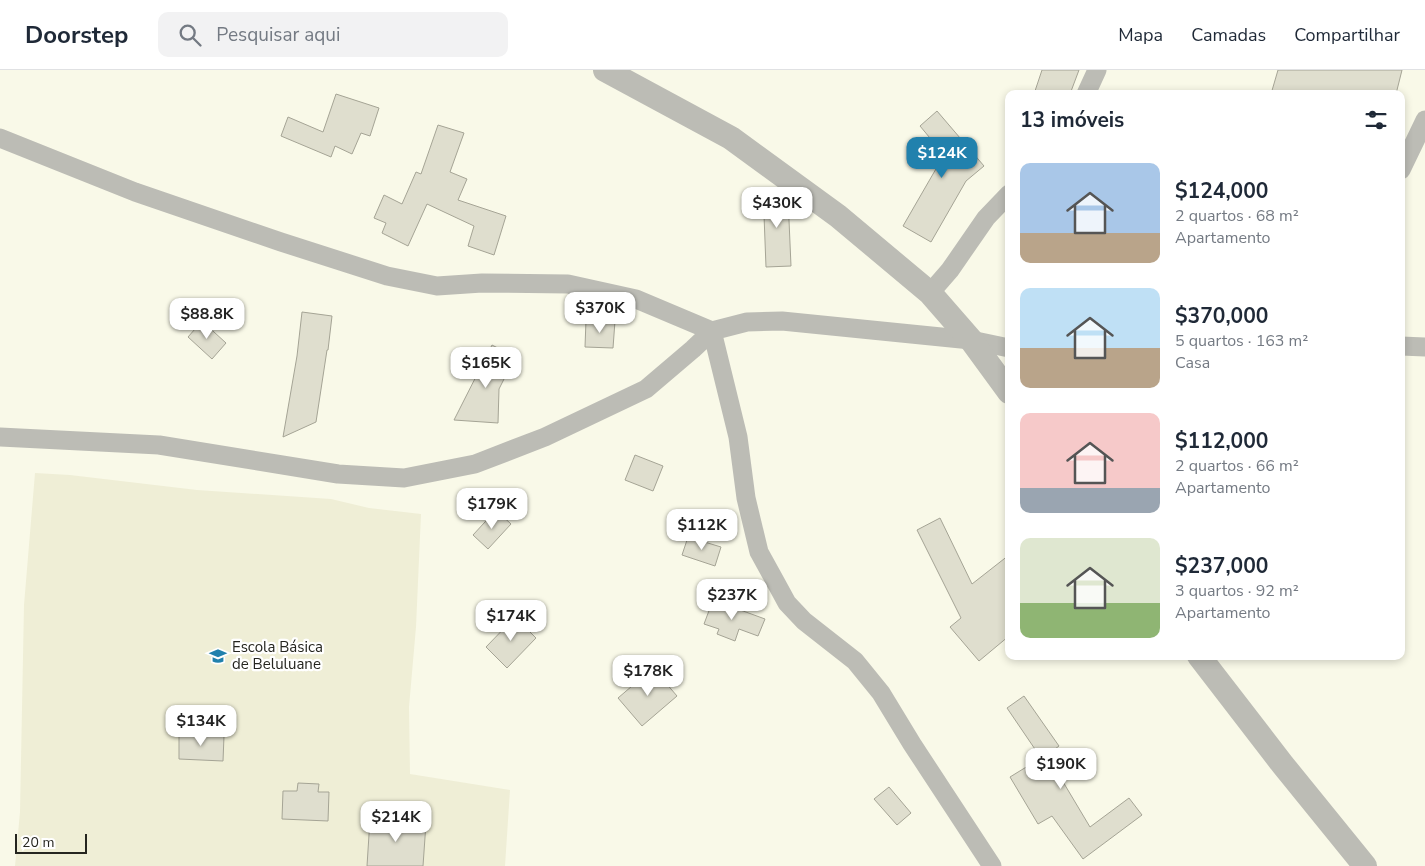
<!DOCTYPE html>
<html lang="pt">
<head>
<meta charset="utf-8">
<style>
  :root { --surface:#fff; --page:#f2f2f3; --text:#1f2937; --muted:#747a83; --line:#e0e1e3; --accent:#2181ad }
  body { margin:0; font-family:"Nunito Sans",sans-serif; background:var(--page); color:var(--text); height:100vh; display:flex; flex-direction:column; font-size:19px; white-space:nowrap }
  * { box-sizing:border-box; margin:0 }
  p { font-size:16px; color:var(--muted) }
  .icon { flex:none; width:28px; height:28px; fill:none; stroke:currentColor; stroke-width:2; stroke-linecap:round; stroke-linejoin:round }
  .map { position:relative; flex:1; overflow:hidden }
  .side { position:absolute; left:1005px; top:20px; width:400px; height:570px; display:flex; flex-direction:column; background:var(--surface); border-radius:10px; box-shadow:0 2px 8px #0003 }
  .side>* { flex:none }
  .scale { position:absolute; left:15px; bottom:12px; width:72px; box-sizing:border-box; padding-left:5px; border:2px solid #25251f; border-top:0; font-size:14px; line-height:18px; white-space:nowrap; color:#25251f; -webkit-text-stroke:4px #fff; paint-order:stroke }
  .price { position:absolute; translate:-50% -42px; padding:0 11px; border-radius:10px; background:#fff; color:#222; font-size:16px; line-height:32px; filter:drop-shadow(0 1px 2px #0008) }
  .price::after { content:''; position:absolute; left:50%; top:30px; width:15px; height:11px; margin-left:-8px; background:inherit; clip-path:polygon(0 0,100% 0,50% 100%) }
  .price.current { background:var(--accent); color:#fff }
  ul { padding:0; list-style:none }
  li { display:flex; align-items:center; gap:15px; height:125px; padding:0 15px }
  li span { display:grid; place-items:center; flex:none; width:140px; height:100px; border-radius:10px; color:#555 }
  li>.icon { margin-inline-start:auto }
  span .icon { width:60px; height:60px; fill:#fffc; stroke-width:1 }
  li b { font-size:21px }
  h2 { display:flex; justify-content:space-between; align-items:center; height:60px; padding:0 15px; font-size:21px }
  header { display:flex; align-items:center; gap:30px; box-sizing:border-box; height:70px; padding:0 25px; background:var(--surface); border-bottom:1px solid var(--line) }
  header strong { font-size:24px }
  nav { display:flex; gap:28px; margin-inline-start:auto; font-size:18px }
  .search { width:350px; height:45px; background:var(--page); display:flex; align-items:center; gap:12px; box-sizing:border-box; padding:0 18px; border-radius:10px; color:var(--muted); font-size:19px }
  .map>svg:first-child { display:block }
  .built { fill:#efeed6 }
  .building { fill:#dfdece; stroke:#a5a495 }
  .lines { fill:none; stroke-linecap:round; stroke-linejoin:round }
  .minor { stroke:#bcbcb5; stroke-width:19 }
  .tertiary { stroke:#bcbcb5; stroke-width:24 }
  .labels { text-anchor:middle; stroke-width:4.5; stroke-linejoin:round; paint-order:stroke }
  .poi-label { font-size:15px; fill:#25251f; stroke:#fff; text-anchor:start }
</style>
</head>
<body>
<header>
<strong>Doorstep</strong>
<div class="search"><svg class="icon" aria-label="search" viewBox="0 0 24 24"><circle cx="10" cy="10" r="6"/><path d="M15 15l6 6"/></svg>Pesquisar aqui</div>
<nav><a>Mapa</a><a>Camadas</a><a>Compartilhar</a></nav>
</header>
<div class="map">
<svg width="1425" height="796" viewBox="0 0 1425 796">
  <rect width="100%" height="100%" fill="#f9f9e8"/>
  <path class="built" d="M 35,403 L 70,405 L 197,420 L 331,429 L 369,438 L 421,444 L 416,557 L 409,637 L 410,704 L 510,720 L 505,796 L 15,796 L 20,742 L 24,535 Z"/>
  <path class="building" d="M 1042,0 L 1079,0 L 1070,24 L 1034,24 Z
    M 1278,0 L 1402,0 L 1396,24 L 1271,24 Z
    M 336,24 L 379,38 L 370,66 L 361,63 L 352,84 L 335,76 L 331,87 L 281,66 L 288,47 L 323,62 Z
    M 937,41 L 984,96 L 966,111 L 931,172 L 903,156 L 944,85 L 920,56 Z
    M 438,55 L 464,63 L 450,102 L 467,109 L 458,130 L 506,146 L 494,185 L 468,176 L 474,156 L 427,134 L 408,176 L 382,163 L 386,153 L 374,148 L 384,125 L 402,134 L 416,102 L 421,104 Z
    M 763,119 L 777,119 L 788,127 L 791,196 L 766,197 Z
    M 302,242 L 332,246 L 328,280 L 327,280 L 316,352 L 283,367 L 297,286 Z
    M 586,250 L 615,251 L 613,278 L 585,277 Z
    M 202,251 L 226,273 L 212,289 L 188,267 Z
    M 492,275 L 515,287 L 499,319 L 498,353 L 454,350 Z
    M 635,385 L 663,396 L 653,421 L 625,410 Z
    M 496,440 L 511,454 L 488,479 L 473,465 Z
    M 940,448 L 972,514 L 1009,485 L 1009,566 L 979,591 L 950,557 L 961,548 L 917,460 Z
    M 688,467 L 721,477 L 715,496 L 682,485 Z
    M 713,530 L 765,549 L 758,566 L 739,559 L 735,571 L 717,564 L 719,559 L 704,554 Z
    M 515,547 L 536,568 L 507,598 L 486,577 Z
    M 653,598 L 677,626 L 642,656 L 618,628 Z
    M 1024,626 L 1059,676 L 1047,685 L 1090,757 L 1129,728 L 1142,745 L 1083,789 L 1052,746 L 1038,754 L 1010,707 L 1041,688 L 1007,638 Z
    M 179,664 L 224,666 L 223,691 L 179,689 Z
    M 298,713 L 319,714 L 318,722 L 329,722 L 328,751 L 282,749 L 283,721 L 297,721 Z
    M 889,717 L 911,743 L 897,755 L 874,729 Z
    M 370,749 L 426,753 L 423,796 L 367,796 Z"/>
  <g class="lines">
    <path class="minor" d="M 1086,24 L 1097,0
      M 0,68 L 135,122 L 281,172 L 387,206 L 437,216 L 482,213 L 568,214 L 636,229 L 712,261 L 738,367 L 746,428 L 759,482 L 775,511 L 787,533 L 804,551 L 855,591 L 881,623 L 912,674 L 992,796
      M 1401,100 L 1425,50
      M 930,223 L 950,200 L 986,148 L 1009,124
      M 1401,276 L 1425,277
      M 0,367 L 159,375 L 338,404 L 404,408 L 475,394 L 545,367 L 646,319 L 693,279 L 712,261 L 747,252 L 782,251 L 971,270 L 1009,278"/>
    <path class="tertiary" d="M 605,0 L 731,68 L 838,146 L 930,223 L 971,270 L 1009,322
      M 1199,586 L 1283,695 L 1365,796"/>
  </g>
  <defs>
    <g id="school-bare" transform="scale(1.35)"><path d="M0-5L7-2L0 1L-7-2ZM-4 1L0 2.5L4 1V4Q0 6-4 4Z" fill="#2181ad" stroke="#fff" stroke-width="2.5" paint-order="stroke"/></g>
  </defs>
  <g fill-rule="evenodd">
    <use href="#school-bare" x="218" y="586"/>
  </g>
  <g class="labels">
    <g class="poi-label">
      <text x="232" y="582">Escola Básica<tspan x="232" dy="17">de Beluluane</tspan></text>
    </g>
  </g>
</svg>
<div class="scale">20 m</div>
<b class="price current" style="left:942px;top:109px">$124K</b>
<b class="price" style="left:777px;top:159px">$430K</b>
<b class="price" style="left:600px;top:264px">$370K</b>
<b class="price" style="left:207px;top:270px">$88.8K</b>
<b class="price" style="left:486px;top:319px">$165K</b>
<b class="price" style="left:492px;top:460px">$179K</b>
<b class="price" style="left:702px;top:481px">$112K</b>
<b class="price" style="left:732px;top:551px">$237K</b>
<b class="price" style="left:511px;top:572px">$174K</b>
<b class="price" style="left:648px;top:627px">$178K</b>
<b class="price" style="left:201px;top:677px">$134K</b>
<b class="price" style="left:1061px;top:720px">$190K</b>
<b class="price" style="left:396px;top:773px">$214K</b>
<section class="side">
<h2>13 imóveis<svg class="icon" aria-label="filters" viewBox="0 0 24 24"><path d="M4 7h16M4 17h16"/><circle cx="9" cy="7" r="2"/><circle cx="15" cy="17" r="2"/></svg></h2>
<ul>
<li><span style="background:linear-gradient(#a9c7e8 70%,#b9a48a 0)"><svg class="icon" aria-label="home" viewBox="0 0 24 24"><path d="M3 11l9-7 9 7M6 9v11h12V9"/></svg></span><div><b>$124,000</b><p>2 quartos · 68 m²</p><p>Apartamento</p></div></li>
<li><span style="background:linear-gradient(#bfe0f5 60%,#b9a48a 0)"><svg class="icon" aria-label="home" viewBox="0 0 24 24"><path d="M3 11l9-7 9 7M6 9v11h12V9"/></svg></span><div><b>$370,000</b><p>5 quartos · 163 m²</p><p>Casa</p></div></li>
<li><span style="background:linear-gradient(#f6c9c9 75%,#9aa5b1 0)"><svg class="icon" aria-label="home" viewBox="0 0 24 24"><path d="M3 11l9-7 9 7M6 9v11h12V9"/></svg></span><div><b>$112,000</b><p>2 quartos · 66 m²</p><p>Apartamento</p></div></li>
<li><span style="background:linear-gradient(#dfe7d0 65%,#8fb573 0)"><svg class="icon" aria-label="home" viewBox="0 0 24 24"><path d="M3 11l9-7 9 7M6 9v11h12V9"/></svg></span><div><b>$237,000</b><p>3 quartos · 92 m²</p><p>Apartamento</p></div></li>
</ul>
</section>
</div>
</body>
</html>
